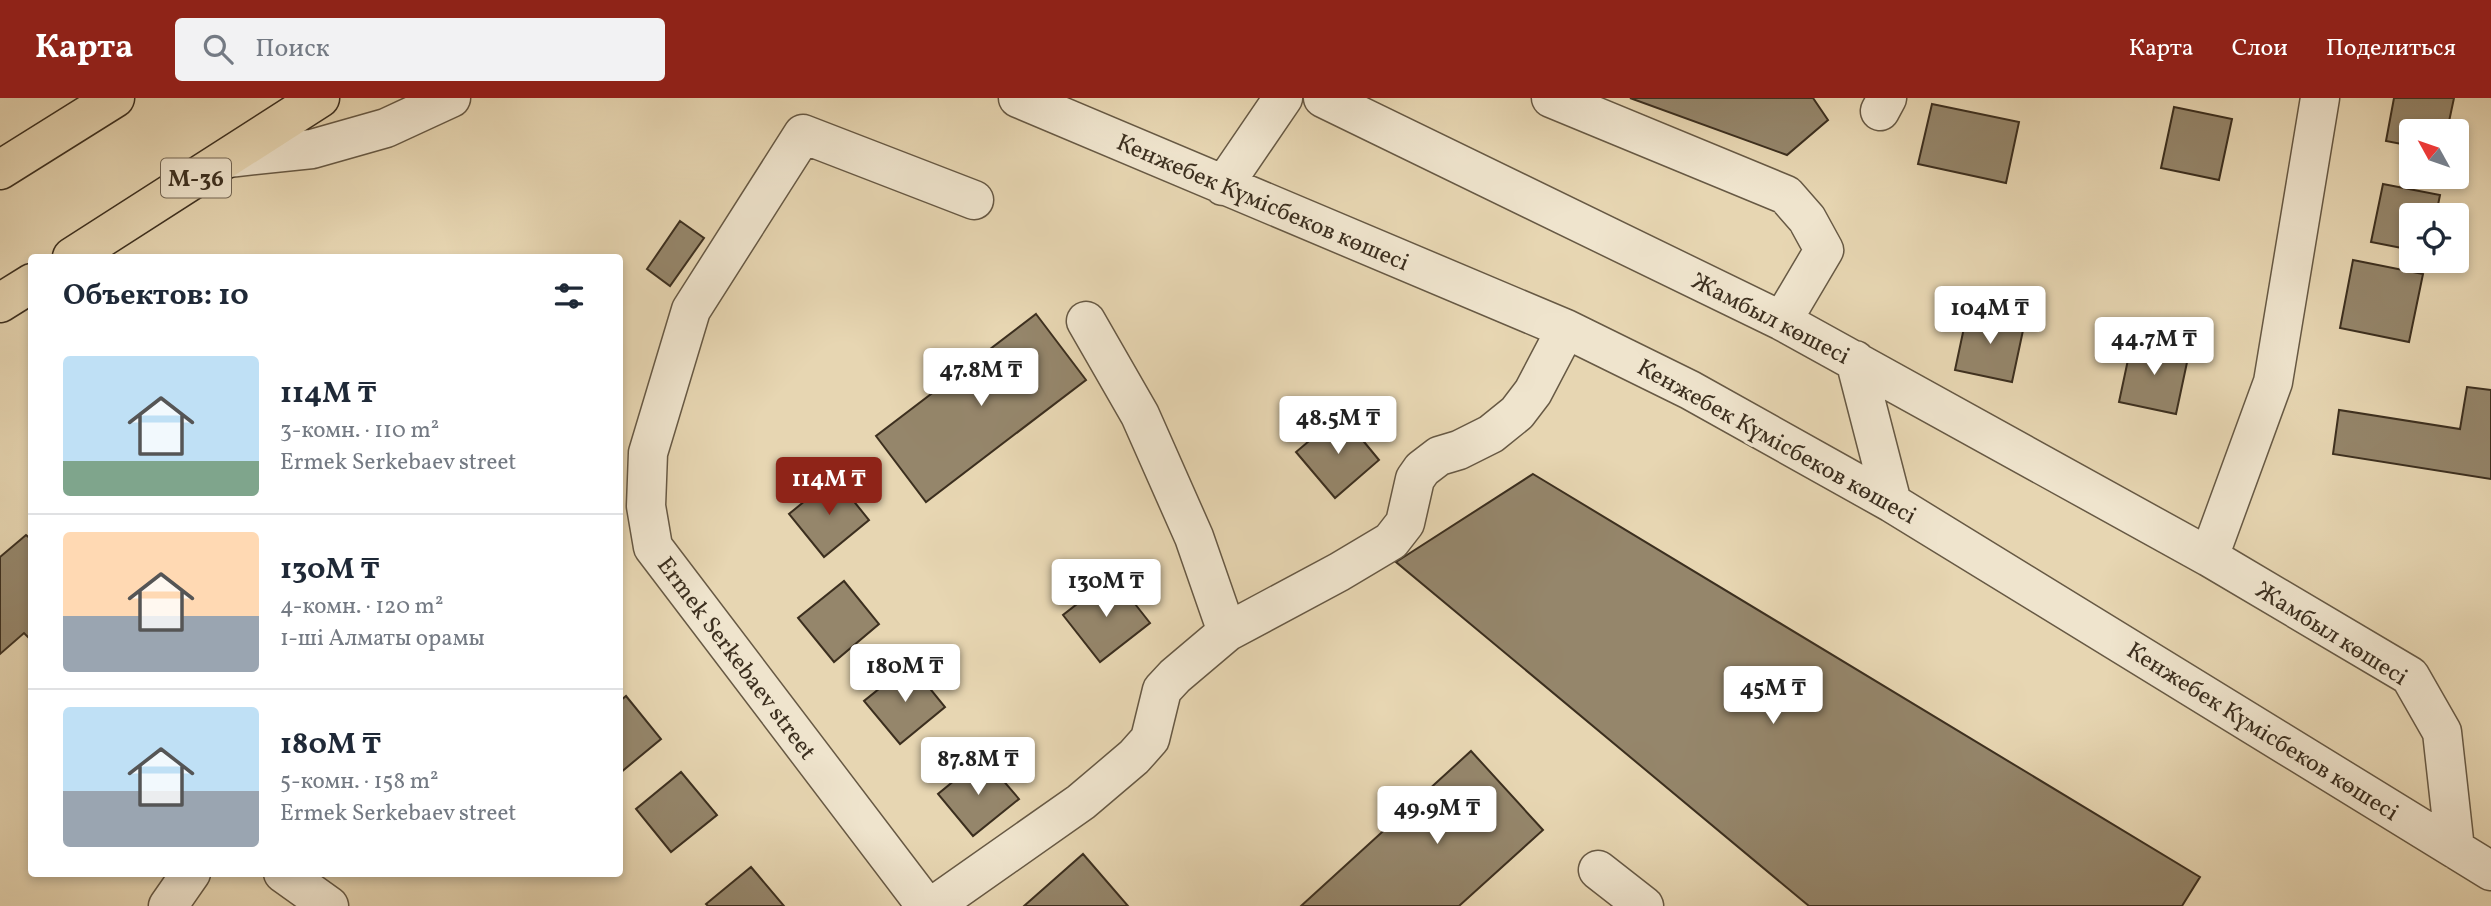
<!DOCTYPE html>
<html lang="ru">
<head>
<meta charset="utf-8">
<style>
  :root { --surface:#fff; --page:#f2f2f3; --text:#1f2937; --muted:#747a83; --line:#e0e1e3; --accent:#8f2418 }
  body { margin:0; font-family:Vollkorn,serif; background:var(--page); color:var(--text); height:100vh; display:flex; flex-direction:column; font-size:26px; white-space:nowrap }
  * { box-sizing:border-box; margin:0 }
  p { font-size:23px; color:var(--muted) }
  .icon { flex:none; width:38px; height:38px; fill:none; stroke:currentColor; stroke-width:2; stroke-linecap:round; stroke-linejoin:round }
  .map { position:relative; flex:1; overflow:hidden }
  .drawer { position:absolute; left:28px; top:156px; width:595px; height:623px; display:flex; flex-direction:column; background:var(--surface); border-radius:7px; box-shadow:0 4px 10px #0003 }
  .drawer>* { flex:none }
  .needle { width:46px; rotate:310deg }
  .fabs { position:absolute; left:2399px; top:21px; display:grid; gap:14px }
  .fabs a { display:grid; place-items:center; width:70px; height:70px; border-radius:7px; background:var(--surface); box-shadow:0 4px 10px #0003; font-size:35px }
  .price { position:absolute; translate:-50% -60px; padding:0 16px; border-radius:7px; background:#fff; color:#222; font-size:23px; line-height:46px; filter:drop-shadow(0 2px 4px #0008) }
  .price::after { content:''; position:absolute; left:50%; top:42px; width:21px; height:16px; margin-left:-10px; background:inherit; clip-path:polygon(0 0,100% 0,50% 100%) }
  .price.active { background:var(--accent); color:#fff }
  ul { padding:0; list-style:none }
  li { display:flex; align-items:center; gap:21px; height:175px; padding:0 35px }
  li+li { border-top:2px solid var(--line) }
  li span { display:grid; place-items:center; flex:none; width:196px; height:140px; border-radius:7px; color:#555 }
  li>.icon { margin-inline-start:auto }
  span .icon { width:84px; height:84px; fill:#fffc; stroke-width:1 }
  li b { font-size:30px }
  h2 { display:flex; justify-content:space-between; align-items:center; height:84px; padding:0 35px; font-size:30px }
  header { display:flex; align-items:center; gap:42px; box-sizing:border-box; height:98px; padding:0 35px; background:var(--accent); color:#fff }
  header strong { font-size:33px }
  nav { display:flex; gap:38px; margin-inline-start:auto; font-size:24px }
  .search { width:490px; height:63px; background:var(--page); display:flex; align-items:center; gap:18px; box-sizing:border-box; padding:0 24px; border-radius:7px; color:var(--muted); font-size:26px }
  .map>svg:first-child { display:block }
  .building { fill:#95866b; stroke:#3c2f1f; stroke-width:2 }
  .lines { fill:none; stroke-linecap:round; stroke-linejoin:round }
  .minor-casing { stroke:#675944; stroke-width:41 }
  .major-casing { stroke:#3c2f1f; stroke-width:41 }
  .minor { stroke:#efe4cd; stroke-width:38 }
  .major { stroke:#e7d6b2; stroke-width:38 }
  .labels { text-anchor:middle; stroke-width:7; stroke-linejoin:round; paint-order:stroke }
  .shield { fill:#efe4cd; stroke:#726553; stroke-width:2 }
  .shield-label { font-size:23px; font-weight:bold; fill:#3c2f1f }
  .street-label { font-size:24px; fill:#3c2f1f; stroke:#efe4cd }
</style>
</head>
<body>
<header>
<strong>Карта</strong>
<div class="search"><svg class="icon" aria-label="search" viewBox="0 0 24 24"><circle cx="10" cy="10" r="6"/><path d="M15 15l6 6"/></svg>Поиск</div>
<nav><a>Карта</a><a>Слои</a><a>Поделиться</a></nav>
</header>
<div class="map">
<svg width="2491" height="808" viewBox="0 0 2491 808">
  <rect width="100%" height="100%" fill="#e7d6b2"/>
  <filter id="stains"><feTurbulence type="fractalNoise" baseFrequency=".00286" numOctaves="4"/><feColorMatrix values="0 0 0 0 .2 0 0 0 0 .09 0 0 0 0 .02 0 0 0 .5 -.17"/></filter>
  <radialGradient id="worn" r=".72"><stop offset=".6" stop-color="#630" stop-opacity="0"/><stop offset="1" stop-color="#630" stop-opacity=".3"/></radialGradient>
  <path class="building" d="M 1630,0 L 1813,0 L 1828,22 L 1787,57 Z
    M 2394,0 L 2454,0 L 2447,33 L 2412,33 L 2412,48 L 2386,43 Z
    M 1932,6 L 2019,24 L 2006,85 L 1918,66 Z
    M 2174,9 L 2232,21 L 2219,82 L 2161,70 Z
    M 2383,86 L 2440,97 L 2436,117 L 2412,117 L 2412,152 L 2371,144 Z
    M 680,123 L 704,140 L 670,188 L 647,171 Z
    M 2353,162 L 2423,176 L 2409,244 L 2340,230 Z
    M 1968,211 L 2025,223 L 2012,284 L 1955,272 Z
    M 1036,216 L 1086,282 L 926,404 L 876,338 Z
    M 2132,243 L 2189,255 L 2176,316 L 2119,304 Z
    M 2467,289 L 2491,292 L 2491,381 L 2333,356 L 2339,312 L 2460,331 Z
    M 1341,316 L 1379,362 L 1335,400 L 1296,354 Z
    M 1533,376 L 2200,779 L 2182,808 L 1809,808 L 1396,464 Z
    M 834,379 L 869,422 L 824,459 L 789,416 Z
    M 26,437 L 32,442 L 32,543 L 24,535 L 0,556 L 0,459 Z
    M 1113,478 L 1150,525 L 1100,564 L 1063,517 Z
    M 844,483 L 879,526 L 834,564 L 798,520 Z
    M 910,566 L 945,609 L 900,646 L 864,603 Z
    M 626,598 L 661,641 L 620,675 L 620,603 Z
    M 1471,653 L 1543,732 L 1459,808 L 1301,808 Z
    M 983,659 L 1019,701 L 973,738 L 938,696 Z
    M 681,674 L 717,717 L 671,754 L 636,711 Z
    M 1083,756 L 1128,808 L 1024,808 Z
    M 751,769 L 784,808 L 708,808 L 706,806 Z"/>
  <g class="lines">
    <g class="minor-casing">
      <path id="minor" d="M 1018,0 L 1566,231 L 1690,292 L 1892,405 L 2491,773
        M 1323,0 L 1782,223 L 2209,459 L 2410,578 L 2442,634 L 2455,751
        M 1551,0 L 1786,97 L 1807,121 L 1824,152 L 1782,223
        M 1880,13 L 1887,0
        M 228,60 L 312,51 L 386,30 L 451,0
        M 1223,88 L 1283,0
        M 1855,262 L 1892,405
        M 2209,459 L 2273,284 L 2320,0
        M 1227,534 L 1339,474 L 1391,443 L 1405,425 L 1415,381 L 1422,371 L 1439,358 L 1459,352 L 1491,336 L 1517,315 L 1533,294 L 1566,231
        M 1598,772 L 1644,808
        M 283,775 L 329,808
        M 168,808 L 191,775
        M 926,808 L 653,449 L 646,408 L 648,355 L 691,212 L 803,36 L 974,102
        M 933,808 L 1081,704 L 1134,659 L 1150,641 L 1162,592 L 1175,578 L 1227,534 L 1194,439 L 1140,317 L 1086,223"/>
    </g>
    <g class="major-casing">
      <path id="major" d="M 0,72 L 115,0
        M 72,159 L 320,0
        M 0,205 L 32,185"/>
    </g>
    <use href="#minor" class="minor"/>
    <use href="#major" class="major"/>
  </g>
  <g class="labels">
    <rect class="shield" x="161" y="60.5" width="70" height="39" rx="5"/>
    <g class="shield-label">
      <text x="196" y="88">M-36</text>
    </g>
    <g class="street-label">
      <text transform="translate(1263 104) rotate(23)" y="8">Кенжебек Күмісбеков көшесі</text>
      <text transform="translate(1771 220) rotate(27)" y="8">Жамбыл көшесі</text>
      <text transform="translate(1777 343) rotate(29)" y="8">Кенжебек Күмісбеков көшесі</text>
      <text transform="translate(2332 535) rotate(32)" y="8">Жамбыл көшесі</text>
      <text transform="translate(737 560) rotate(53)" y="8">Ermek Serkebaev street</text>
      <text transform="translate(2263 633) rotate(32)" y="8">Кенжебек Күмісбеков көшесі</text>
    </g>
  </g>
  <rect width="100%" height="100%" filter="url(#stains)"/>
  <rect width="100%" height="100%" fill="url(#worn)"/>
</svg>
<div class="fabs">
<a><svg class="needle" viewBox="-14 -14 28 28"><path d="M0-13l5 13h-10z" fill="#e53935"/><path d="M0 13l5-13h-10z" fill="#747a83"/></svg></a>
<a><svg class="icon" aria-label="locate" viewBox="0 0 24 24"><circle cx="12" cy="12" r="6"/><path d="M12 2v4M12 18v4M2 12h4M18 12h4"/></svg></a>
</div>
<b class="price" style="left:1990px;top:248px">104M ₸</b>
<b class="price" style="left:2154px;top:279px">44.7M ₸</b>
<b class="price" style="left:981px;top:310px">47.8M ₸</b>
<b class="price" style="left:1338px;top:358px">48.5M ₸</b>
<b class="price active" style="left:829px;top:419px">114M ₸</b>
<b class="price" style="left:1106px;top:521px">130M ₸</b>
<b class="price" style="left:905px;top:606px">180M ₸</b>
<b class="price" style="left:1773px;top:628px">45M ₸</b>
<b class="price" style="left:978px;top:699px">87.8M ₸</b>
<b class="price" style="left:1437px;top:748px">49.9M ₸</b>
<section class="drawer">
<h2>Объектов: 10<svg class="icon" aria-label="filters" viewBox="0 0 24 24"><path d="M4 7h16M4 17h16"/><circle cx="9" cy="7" r="2"/><circle cx="15" cy="17" r="2"/></svg></h2>
<ul>
<li><span style="background:linear-gradient(#bfe0f5 75%,#7fa58c 0)"><svg class="icon" aria-label="home" viewBox="0 0 24 24"><path d="M3 11l9-7 9 7M6 9v11h12V9"/></svg></span><div><b>114M ₸</b><p>3-комн. · 110 m²</p><p>Ermek Serkebaev street</p></div></li>
<li><span style="background:linear-gradient(#ffd9b3 60%,#9aa5b1 0)"><svg class="icon" aria-label="home" viewBox="0 0 24 24"><path d="M3 11l9-7 9 7M6 9v11h12V9"/></svg></span><div><b>130M ₸</b><p>4-комн. · 120 m²</p><p>1-ші Алматы орамы</p></div></li>
<li><span style="background:linear-gradient(#bfe0f5 60%,#9aa5b1 0)"><svg class="icon" aria-label="home" viewBox="0 0 24 24"><path d="M3 11l9-7 9 7M6 9v11h12V9"/></svg></span><div><b>180M ₸</b><p>5-комн. · 158 m²</p><p>Ermek Serkebaev street</p></div></li>
</ul>
</section>
</div>
</body>
</html>
